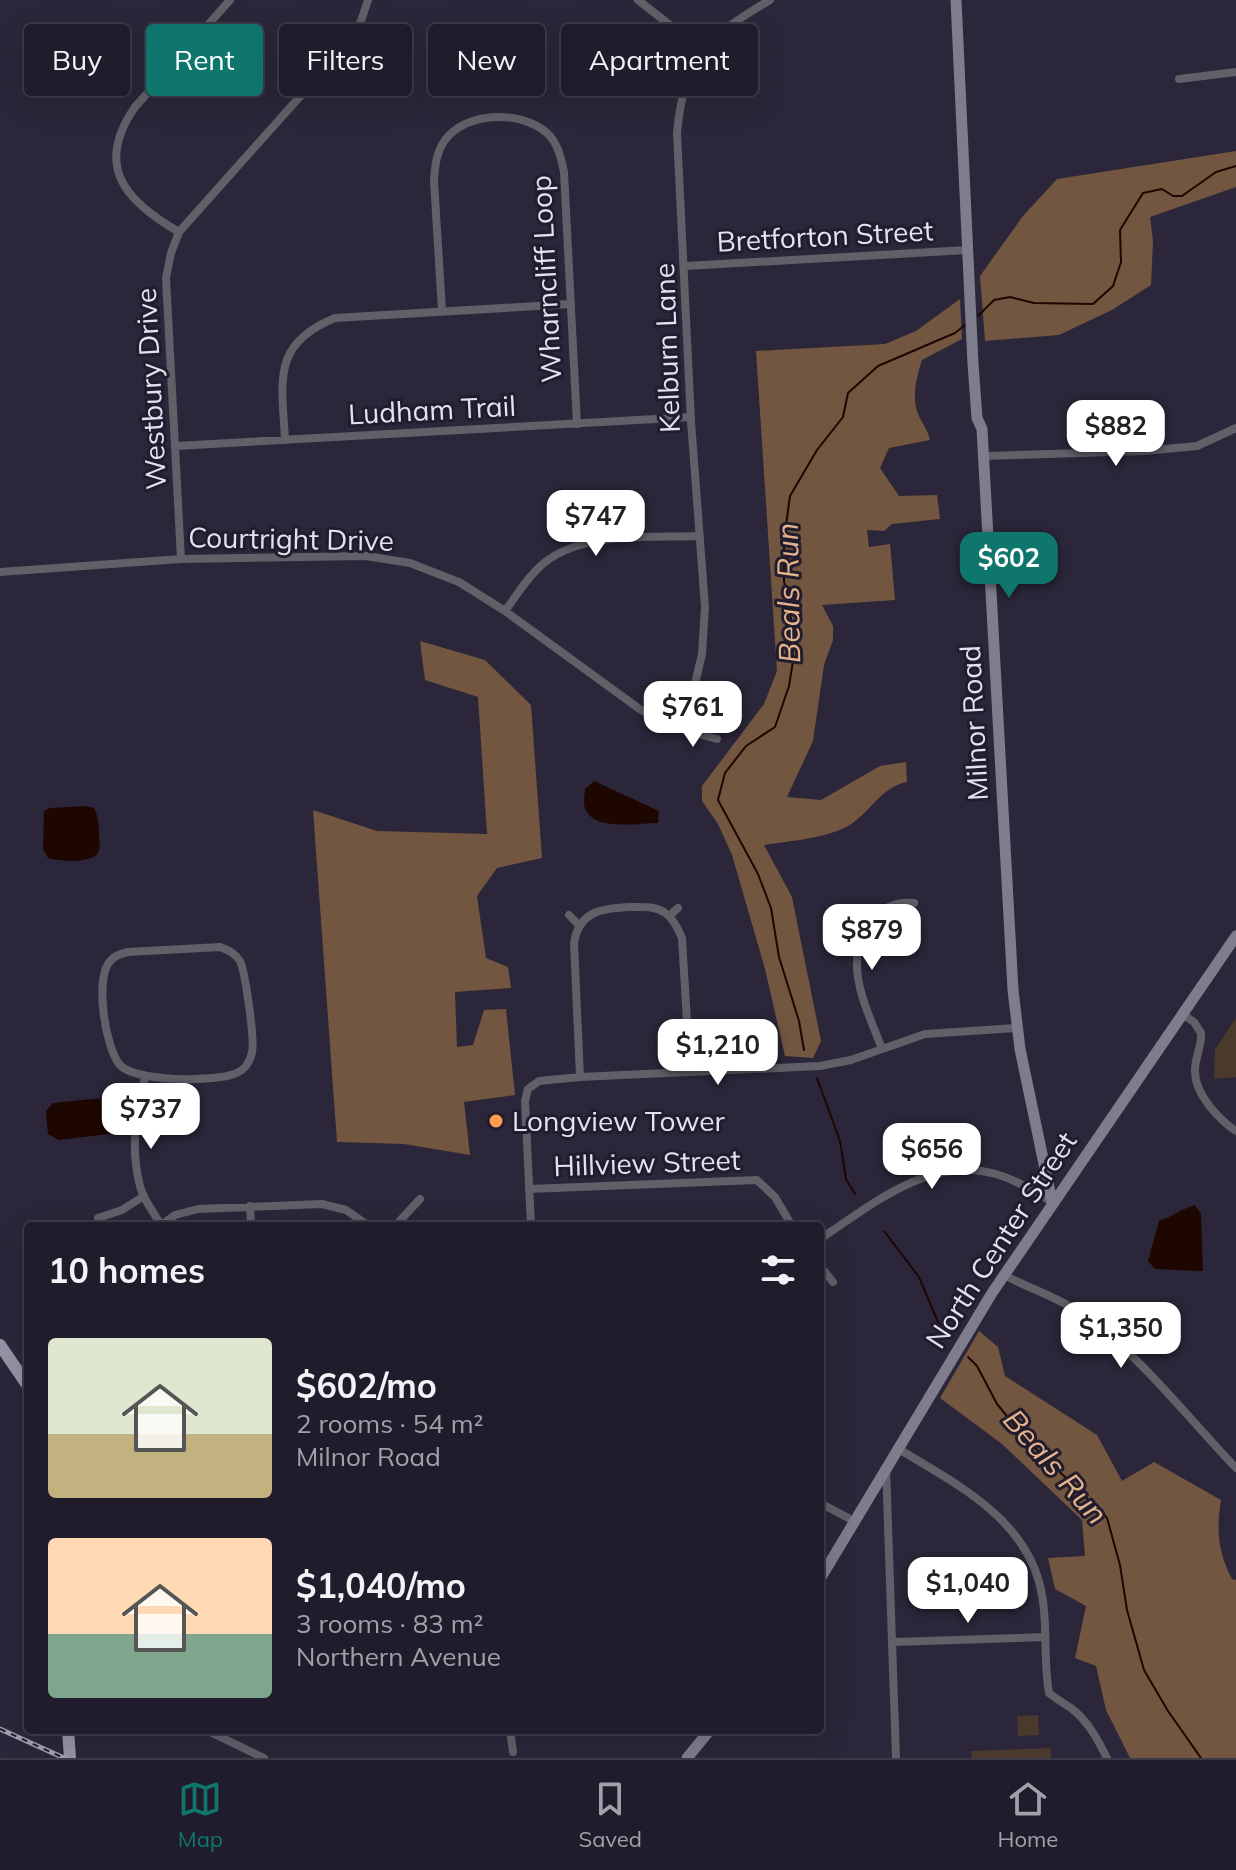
<!DOCTYPE html>
<html lang="en">
<head>
<meta charset="utf-8">
<style>
  :root { --surface:#201c2b; --page:#282533; --text:#f1f3f6; --muted:#a2a1a9; --line:#3d3a47; --accent:#0f766e }
  body { margin:0; font-family:Mulish,sans-serif; background:var(--page); color:var(--text); height:100vh; display:flex; flex-direction:column; font-size:30px; white-space:nowrap }
  * { box-sizing:border-box; margin:0 }
  p { font-size:26px; color:var(--muted) }
  .icon { flex:none; width:44px; height:44px; fill:none; stroke:currentColor; stroke-width:2; stroke-linecap:round; stroke-linejoin:round }
  .map { position:relative; flex:1; overflow:hidden }
  .sheet { position:absolute; left:24px; top:1222px; width:800px; height:512px; display:flex; flex-direction:column; background:var(--surface); border-radius:8px; box-shadow:0 8px 32px #0002,0 0 0 2px var(--line) }
  .sheet>* { flex:none }
  .banner { position:absolute; left:24px; top:24px; width:800px; height:72px; display:flex; gap:16px }
  .price { position:absolute; translate:-50% -68px; padding:0 18px; border-radius:16px; background:#fff; color:#222; font-size:26px; line-height:52px; filter:drop-shadow(0 2px 4px #0008) }
  .price::after { content:''; position:absolute; left:50%; top:48px; width:24px; height:18px; margin-left:-12px; background:inherit; clip-path:polygon(0 0,100% 0,50% 100%) }
  .price.selected { background:var(--accent); color:#fff }
  ul { padding:0; list-style:none }
  li { display:flex; align-items:center; gap:24px; height:200px; padding:0 24px }
  li span { display:grid; place-items:center; flex:none; width:224px; height:160px; border-radius:8px; color:#555 }
  li>.icon { margin-inline-start:auto }
  span .icon { width:96px; height:96px; fill:#fffc; stroke-width:1 }
  li b { font-size:34px }
  h2 { display:flex; justify-content:space-between; align-items:center; height:96px; padding:0 24px; font-size:34px }
  .pill { padding:0 28px; border-radius:8px; background:var(--surface); box-shadow:0 8px 32px #0002,0 0 0 2px var(--line); font-size:28px; line-height:72px }
  .pill.selected { background:var(--accent); color:#fff }
  .dock { display:flex; justify-content:space-around; align-items:center; height:112px; border-top:2px solid var(--line); background:var(--surface); font-size:22px; color:var(--muted) }
  .dock a { display:grid; justify-items:center; gap:4px }
  .dock .selected { color:var(--accent) }
  .map>svg:first-child { display:block }
  .green { fill:#4a392c }
  .forest { fill:#725640 }
  .water { fill:#1d0700 }
  .lines { fill:none; stroke-linecap:round; stroke-linejoin:round }
  .stream { stroke:#1d0700; stroke-width:2 }
  .street { stroke:#615f68; stroke-width:8 }
  .secondary { stroke:#7f7c8b; stroke-width:11 }
  .primary { stroke:#9793a6; stroke-width:12 }
  .rail-casing { stroke:#a29eae; stroke-width:5 }
  .rail { stroke:#211d2e; stroke-width:2; stroke-dasharray:6; stroke-linecap:butt }
  .poi-dot { fill:#fa9f4f; stroke:#211d2e; stroke-width:3 }
  .labels { text-anchor:middle; stroke-width:6; stroke-linejoin:round; paint-order:stroke }
  .street-label { font-size:28px; fill:#e5e2ef; stroke:#211d2e }
  .poi-label { font-size:28px; fill:#e5e2ef; stroke:#211d2e; text-anchor:start }
  .water-label { font-size:30px; font-style:italic; fill:#e6b38b; stroke:#211d2e }
</style>
</head>
<body>
<div class="map">
<svg width="1236" height="1758" viewBox="0 0 1236 1758">
  <rect width="100%" height="100%" fill="#2b2639"/>
  <path class="green" d="M 1236,1018 L 1236,1077 L 1214,1079 L 1215,1049 Z
    M 1038,1715 L 1039,1735 L 1018,1736 L 1017,1716 Z
    M 1051,1748 L 1051,1758 L 972,1758 L 971,1751 Z"/>
  <path class="forest" d="M 1236,151 L 1236,187 L 1150,217 L 1153,241 L 1151,285 L 1112,310 L 1059,335 L 985,341 L 980,276 L 1023,216 L 1057,179 Z
    M 960,299 L 962,339 L 922,360 C 917,375 912,394 917,411 C 920,421 927,427 930,440 L 889,448 L 880,468 L 899,496 L 937,495 L 940,519 L 892,524 L 884,531 L 867,530 L 869,547 L 890,544 L 895,600 L 822,605 L 833,626 L 833,640 L 824,665 L 813,741 L 787,797 L 821,800 L 880,766 L 906,762 L 907,782 C 882,787 873,808 854,822 C 834,838 789,841 764,845 L 792,897 L 821,1041 L 813,1058 L 785,1056 L 765,969 L 732,855 L 718,824 L 702,801 L 702,786 L 764,704 L 777,671 L 756,351 L 885,344 L 916,331 Z
    M 420,641 L 485,660 L 531,705 L 542,858 L 497,868 L 477,896 L 486,958 L 508,967 L 511,988 L 455,992 L 457,1047 L 473,1045 L 484,1010 L 506,1009 L 515,1095 L 464,1102 L 470,1155 L 404,1144 L 337,1142 L 313,810 L 377,831 L 487,834 L 478,697 L 425,680 Z
    M 979,1331 L 998,1347 L 1005,1376 L 1097,1435 L 1122,1481 L 1154,1462 L 1221,1500 C 1216,1529 1218,1553 1232,1579 L 1236,1580 L 1236,1758 L 1130,1758 L 1106,1710 L 1096,1666 L 1075,1658 L 1086,1606 L 1055,1589 L 1048,1558 L 1085,1556 L 1082,1520 L 1002,1444 L 940,1398 Z"/>
  <path class="water" d="M 594,781 L 659,811 L 658,823 C 638,823 594,832 585,808 C 583,803 585,795 585,789 Z
    M 86,806 L 94,808 C 98,816 99,824 99,833 C 99,839 101,847 98,853 C 91,864 58,861 48,858 L 43,849 L 44,811 L 50,808 Z
    M 116,1093 L 118,1108 L 114,1130 L 109,1134 L 59,1140 L 48,1134 L 46,1111 L 53,1103 L 101,1098 Z
    M 1195,1205 L 1201,1214 L 1203,1271 L 1155,1269 L 1148,1261 L 1159,1221 C 1172,1217 1181,1209 1195,1205 Z"/>
  <g class="lines">
    <path class="stream" d="M 978,316 L 994,300 L 1010,297 L 1034,303 L 1093,304 L 1113,286 L 1121,262 L 1120,230 L 1143,193 L 1162,189 L 1173,196 L 1182,196 L 1216,172 L 1236,166
      M 804,1050 L 799,1021 L 779,957 L 771,908 L 758,874 L 718,800 L 725,773 L 746,746 L 775,727 L 789,686 L 793,661 L 792,625 L 784,581 L 784,540 L 790,496 L 817,450 L 843,417 L 848,393 L 878,366 L 955,333 L 965,325
      M 817,1078 L 840,1141 L 846,1179 L 855,1194
      M 884,1231 L 919,1277 L 938,1322 L 946,1336
      M 968,1357 L 977,1366 L 997,1404 L 1024,1437 L 1107,1518 L 1120,1565 L 1127,1610 L 1144,1670 L 1168,1711 L 1201,1758"/>
    <path class="street" d="M 638,0 L 702,50
      M 1179,79 L 1236,72
      M 179,232 C 125,201 94,166 135,107 L 230,0
      M 686,266 L 968,250
      M 442,310 L 434,181 C 435,166 436,153 445,140 C 467,111 521,110 547,133 C 558,143 561,158 564,172 L 577,424
      M 285,440 C 282,381 271,344 335,318 L 571,304
      M 176,446 L 691,417
      M 984,456 L 1144,451 L 1197,446 L 1236,428
      M 181,559 L 166,278 L 171,253 L 179,232 L 346,45 L 361,21 L 368,0
      M 0,572 L 181,559 L 366,556 L 410,563 L 459,582 L 505,611 L 641,710 L 678,728 L 717,739
      M 505,611 C 517,595 528,576 544,563 C 583,531 652,538 700,536
      M 678,728 L 695,684 L 702,654 L 705,607 L 691,421 L 677,133 C 684,58 707,37 770,0
      M 569,915 L 579,925
      M 669,916 L 678,908
      M 220,947 C 228,950 235,953 240,961 C 245,971 255,1040 252,1052 C 250,1062 244,1071 234,1074 C 213,1082 136,1082 120,1065 C 105,1047 96,984 108,964 C 113,956 120,954 128,952 Z
      M 1182,1014 L 1194,1022 L 1201,1033 C 1202,1046 1195,1057 1195,1070 C 1194,1093 1218,1119 1236,1131
      M 882,1049 C 867,1008 841,963 870,923 C 881,908 895,901 914,903
      M 145,1077 C 136,1114 130,1148 140,1186 C 143,1199 154,1213 161,1225
      M 580,1077 L 574,943 C 579,910 604,908 632,907 C 643,907 654,906 664,912 C 673,918 678,928 682,938 L 690,1072
      M 529,1189 L 757,1180 L 775,1197 L 792,1226
      M 250,1206 L 251,1226
      M 98,1218 L 122,1210 L 144,1196
      M 160,1226 L 175,1215 L 198,1209 L 322,1204 L 346,1210 L 369,1226
      M 395,1226 L 420,1199
      M 531,1226 L 525,1101 L 528,1089 L 539,1081 L 580,1077 L 820,1066 L 851,1060 L 925,1034 L 1016,1028
      M 820,1239 C 872,1205 929,1155 996,1174 C 1016,1180 1034,1191 1052,1202
      M 820,1266 L 833,1282
      M 1004,1275 C 1030,1289 1058,1297 1082,1314 C 1136,1351 1190,1420 1236,1468
      M 897,1448 C 956,1484 1029,1519 1042,1595 C 1048,1627 1043,1660 1049,1693 C 1056,1699 1064,1703 1071,1708 C 1088,1721 1098,1740 1107,1758
      M 886,1467 L 896,1758
      M 820,1503 L 854,1521
      M 893,1642 L 1045,1637
      M 206,1730 L 264,1758
      M 510,1730 L 513,1752"/>
    <path class="secondary" d="M 956,0 L 973,364 L 977,418 L 982,429 L 1013,990 L 1020,1049 L 1052,1202
      M 820,1579 L 992,1293 L 1236,936
      M 687,1758 L 710,1730"/>
    <path class="primary" d="M 0,1345 L 28,1386
      M 68,1730 L 70,1758"/>
    <g class="rail-casing">
      <path id="rail" d="M 0,1729 L 64,1758"/>
    </g>
    <use href="#rail" class="rail"/>
  </g>
  <circle class="poi-dot" cx="496" cy="1121" r="8"/>
  <g class="labels">
    <g class="street-label">
      <text transform="translate(825 236) rotate(-3)" y="10">Bretforton Street</text>
      <text transform="translate(546 279) rotate(-93)" y="10">Wharncliff Loop</text>
      <text transform="translate(667 348) rotate(-92)" y="10">Kelburn Lane</text>
      <text transform="translate(151 389) rotate(-93)" y="10">Westbury Drive</text>
      <text transform="translate(432 410) rotate(-3)" y="10">Ludham Trail</text>
      <text transform="translate(291 539) rotate(1)" y="10">Courtright Drive</text>
      <text transform="translate(974 723) rotate(-93)" y="10">Milnor Road</text>
      <text transform="translate(647 1163) rotate(-2)" y="10">Hillview Street</text>
      <text transform="translate(1001 1240) rotate(-57)" y="10">North Center Street</text>
    </g>
    <g class="poi-label">
      <text x="512" y="1131">Longview Tower</text>
    </g>
    <g class="water-label">
      <text transform="translate(789 593) rotate(-91)" y="10">Beals Run</text>
      <text transform="translate(1055 1467) rotate(49)" y="10">Beals Run</text>
    </g>
  </g>
</svg>
<b class="price" style="left:1116px;top:468px">$882</b>
<b class="price" style="left:596px;top:558px">$747</b>
<b class="price selected" style="left:1009px;top:600px">$602</b>
<b class="price" style="left:693px;top:749px">$761</b>
<b class="price" style="left:872px;top:972px">$879</b>
<b class="price" style="left:718px;top:1087px">$1,210</b>
<b class="price" style="left:151px;top:1151px">$737</b>
<b class="price" style="left:932px;top:1191px">$656</b>
<b class="price" style="left:1121px;top:1370px">$1,350</b>
<b class="price" style="left:968px;top:1625px">$1,040</b>
<div class="banner">
<a class="pill">Buy</a>
<a class="pill selected">Rent</a>
<a class="pill">Filters</a>
<a class="pill">New</a>
<a class="pill">Apartment</a>
</div>
<section class="sheet">
<h2>10 homes<svg class="icon" aria-label="filters" viewBox="0 0 24 24"><path d="M4 7h16M4 17h16"/><circle cx="9" cy="7" r="2"/><circle cx="15" cy="17" r="2"/></svg></h2>
<ul>
<li><span style="background:linear-gradient(#dfe7d0 60%,#c2b280 0)"><svg class="icon" aria-label="home" viewBox="0 0 24 24"><path d="M3 11l9-7 9 7M6 9v11h12V9"/></svg></span><div><b>$602/mo</b><p>2 rooms · 54 m²</p><p>Milnor Road</p></div></li>
<li><span style="background:linear-gradient(#ffd9b3 60%,#7fa58c 0)"><svg class="icon" aria-label="home" viewBox="0 0 24 24"><path d="M3 11l9-7 9 7M6 9v11h12V9"/></svg></span><div><b>$1,040/mo</b><p>3 rooms · 83 m²</p><p>Northern Avenue</p></div></li>
</ul>
</section>
</div>
<nav class="dock">
<a class="selected"><svg class="icon" aria-label="map" viewBox="0 0 24 24"><path d="M3 6l6-2 6 2 6-2v14l-6 2-6-2-6 2zM9 4v14M15 6v14"/></svg>Map</a>
<a><svg class="icon" aria-label="saved" viewBox="0 0 24 24"><path d="M7 4h10v16l-5-4-5 4z"/></svg>Saved</a>
<a><svg class="icon" aria-label="home" viewBox="0 0 24 24"><path d="M3 11l9-7 9 7M6 9v11h12V9"/></svg>Home</a>
</nav>
</body>
</html>
